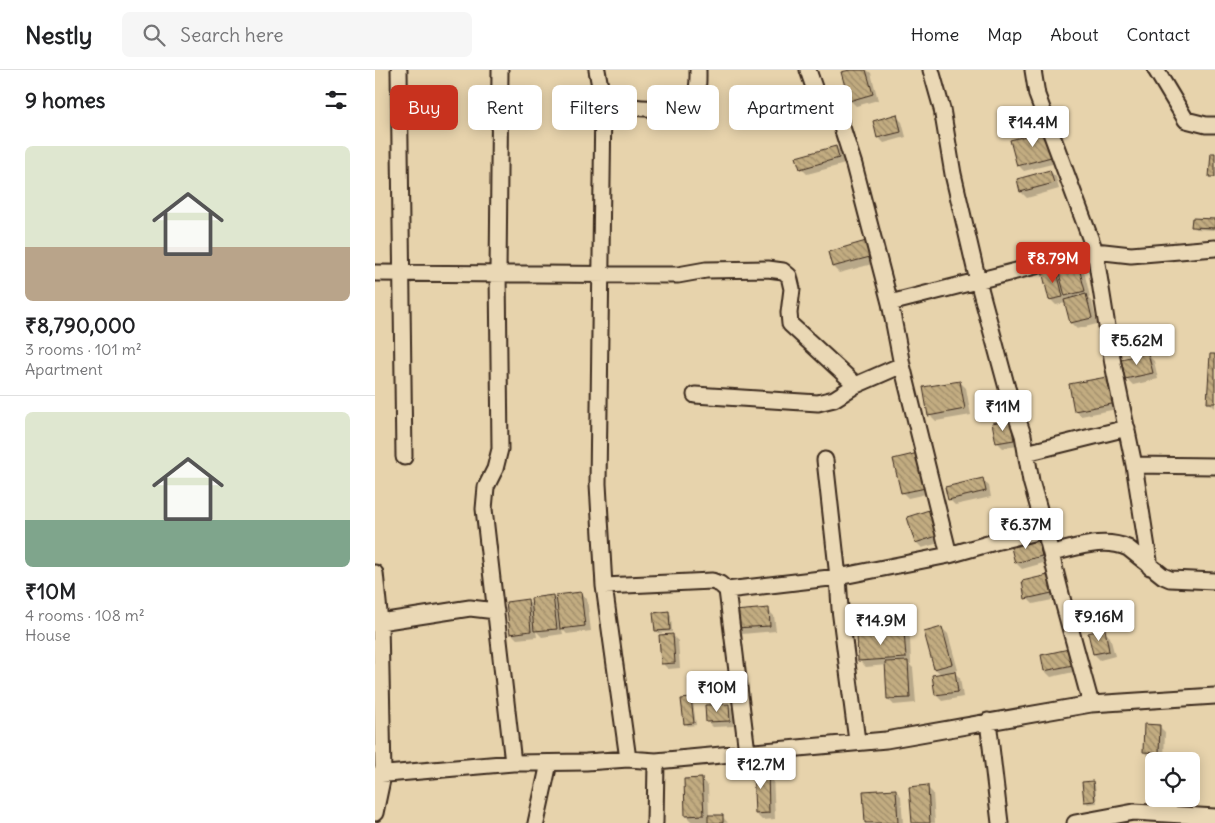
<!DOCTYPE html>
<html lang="en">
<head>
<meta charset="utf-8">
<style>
  :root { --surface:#fff; --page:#f6f6f6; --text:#202124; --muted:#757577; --line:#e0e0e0; --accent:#c8321e }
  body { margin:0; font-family:Delius,sans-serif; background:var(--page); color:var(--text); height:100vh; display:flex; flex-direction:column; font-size:19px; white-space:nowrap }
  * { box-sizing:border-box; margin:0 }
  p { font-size:16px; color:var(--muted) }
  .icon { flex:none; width:28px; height:28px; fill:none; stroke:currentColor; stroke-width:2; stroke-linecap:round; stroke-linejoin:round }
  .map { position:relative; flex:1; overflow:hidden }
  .panel { display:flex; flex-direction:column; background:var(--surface); width:375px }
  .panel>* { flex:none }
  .hud { position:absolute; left:15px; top:15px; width:475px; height:45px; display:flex; gap:10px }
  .fabs { position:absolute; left:770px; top:682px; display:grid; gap:10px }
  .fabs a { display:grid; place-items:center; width:55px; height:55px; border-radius:8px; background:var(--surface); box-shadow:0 2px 12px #0003; font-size:25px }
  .price { position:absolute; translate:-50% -42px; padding:0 11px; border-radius:5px; background:#fff; color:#222; font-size:16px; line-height:32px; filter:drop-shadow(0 1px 2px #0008) }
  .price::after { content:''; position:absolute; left:50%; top:30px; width:15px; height:11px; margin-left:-8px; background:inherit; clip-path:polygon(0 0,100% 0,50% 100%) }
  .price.on { background:var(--accent); color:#fff }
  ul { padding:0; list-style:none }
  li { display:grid; align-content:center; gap:10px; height:265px; padding:0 25px }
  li+li { border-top:1px solid var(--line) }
  li span { display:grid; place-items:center; height:155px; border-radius:8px; color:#555 }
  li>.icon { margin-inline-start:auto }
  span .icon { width:90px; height:90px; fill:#fffc; stroke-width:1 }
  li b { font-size:21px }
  h2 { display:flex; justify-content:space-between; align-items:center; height:60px; padding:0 25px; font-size:21px }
  .pill { padding:0 18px; border-radius:8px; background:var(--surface); box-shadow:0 2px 12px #0003; font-size:18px; line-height:45px }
  .pill.on { background:var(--accent); color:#fff }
  header { display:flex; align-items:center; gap:30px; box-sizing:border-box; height:70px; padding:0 25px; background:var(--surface); border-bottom:1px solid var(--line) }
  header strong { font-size:24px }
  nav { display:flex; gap:28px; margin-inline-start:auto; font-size:18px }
  .search { width:350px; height:45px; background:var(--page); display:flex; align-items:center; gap:12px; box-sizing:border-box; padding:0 18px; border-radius:8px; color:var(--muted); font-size:19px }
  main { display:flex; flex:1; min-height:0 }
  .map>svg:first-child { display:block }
  .shadow { fill:#0003 }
  .building { fill:url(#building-back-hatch); stroke:#3b2a1e }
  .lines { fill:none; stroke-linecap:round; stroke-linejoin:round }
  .minor-casing { stroke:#3b2a1e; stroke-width:19 }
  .minor { stroke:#ead8b5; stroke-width:15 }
</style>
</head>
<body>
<header>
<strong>Nestly</strong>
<div class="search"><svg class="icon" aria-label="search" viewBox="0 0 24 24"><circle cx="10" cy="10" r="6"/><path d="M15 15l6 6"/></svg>Search here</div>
<nav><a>Home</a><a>Map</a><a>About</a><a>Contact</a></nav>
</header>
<main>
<section class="panel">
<h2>9 homes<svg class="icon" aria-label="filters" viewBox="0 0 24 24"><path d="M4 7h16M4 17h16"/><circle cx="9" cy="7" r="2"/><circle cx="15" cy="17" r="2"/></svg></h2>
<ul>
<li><span style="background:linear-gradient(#dfe7d0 65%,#b9a48a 0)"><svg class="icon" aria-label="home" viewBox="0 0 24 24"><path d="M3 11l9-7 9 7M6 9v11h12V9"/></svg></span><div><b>₹8,790,000</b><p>3 rooms · 101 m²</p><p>Apartment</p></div></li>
<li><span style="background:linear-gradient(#dfe7d0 70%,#7fa58c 0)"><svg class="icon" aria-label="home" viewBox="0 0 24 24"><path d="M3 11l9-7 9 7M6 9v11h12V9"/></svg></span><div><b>₹10M</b><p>4 rooms · 108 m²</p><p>House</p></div></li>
</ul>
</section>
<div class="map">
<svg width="840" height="753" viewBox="0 0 840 753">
  <defs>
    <pattern id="building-back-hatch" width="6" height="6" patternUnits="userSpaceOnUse" patternTransform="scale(1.25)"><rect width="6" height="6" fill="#c2ac81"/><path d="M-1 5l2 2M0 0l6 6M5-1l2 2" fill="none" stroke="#9f8c69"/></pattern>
  </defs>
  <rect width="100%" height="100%" fill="#e7d3ac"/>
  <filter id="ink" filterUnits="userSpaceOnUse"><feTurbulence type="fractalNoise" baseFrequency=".02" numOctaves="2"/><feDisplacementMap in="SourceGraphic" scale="10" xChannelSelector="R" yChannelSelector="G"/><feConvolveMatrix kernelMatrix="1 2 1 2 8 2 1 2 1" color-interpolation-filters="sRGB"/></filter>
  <g filter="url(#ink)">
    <path class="shadow" d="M 480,0 L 492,0 L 496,3 L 503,30 L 481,36 L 475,30 Z
      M 521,46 L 527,52 L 531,67 L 509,73 L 503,67 Z
      M 673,62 L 685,92 L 649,101 L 643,95 Z
      M 461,77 L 467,83 L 470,94 L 432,104 L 426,98 Z
      M 675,101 L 681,107 L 684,119 L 652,128 L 646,122 L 643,109 Z
      M 840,150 L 840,160 L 820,159 L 818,156 Z
      M 491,173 L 497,179 L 501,193 L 464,203 L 458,197 Z
      M 703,195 L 709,201 L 715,227 L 713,228 L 717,232 L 722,254 L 702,259 L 696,253 L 691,233 L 681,235 L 675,229 L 680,199 L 685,204 Z
      M 773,285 L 779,291 L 783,309 L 758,315 L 752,309 L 748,290 Z
      M 840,286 L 840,338 L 834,332 Z
      M 737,307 L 747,338 L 706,346 L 700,340 Z
      M 585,312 L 591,318 L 596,345 L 561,351 L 555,345 Z
      M 635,351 L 641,357 L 644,376 L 628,378 L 622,372 Z
      M 520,390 L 556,423 L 533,428 L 527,422 Z
      M 608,410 L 614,416 L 616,427 L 580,435 L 574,429 Z
      M 554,442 L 560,448 L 567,472 L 547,478 L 541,472 Z
      M 662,468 L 668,474 L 672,492 L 647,499 L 641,493 L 637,475 Z
      M 672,506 L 678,512 L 682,529 L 658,534 L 652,528 Z
      M 206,523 L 212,529 L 216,561 L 192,564 L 187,559 L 188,564 L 167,567 L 161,561 L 162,567 L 142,569 L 136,563 L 152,530 L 158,536 L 178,526 L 183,532 Z
      M 393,540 L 399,546 L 401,561 L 367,564 L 361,558 Z
      M 294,543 L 296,545 L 297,562 L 284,563 L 281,561 Z
      M 567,558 L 573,564 L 583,600 L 578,601 L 585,608 L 588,627 L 567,631 L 561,625 L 566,604 L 560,599 Z
      M 729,561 L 735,567 L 740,586 L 725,590 L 719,584 Z
      M 529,562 L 535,568 L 536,594 L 534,594 L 538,598 L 541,633 L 519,635 L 513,629 L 511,595 L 491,597 L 485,591 Z
      M 297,565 L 303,571 L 305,598 L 293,599 L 287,593 Z
      M 667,586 L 700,586 L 703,601 L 676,607 L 670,601 Z
      M 316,629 L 318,632 L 321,655 L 313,656 L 310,653 Z
      M 354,635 L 360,641 L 360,656 L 338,657 L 332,651 Z
      M 784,656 L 790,662 L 789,688 L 775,688 L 769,682 Z
      M 392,698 L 398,704 L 400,749 L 387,750 L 381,744 Z
      M 327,710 L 333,716 L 334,746 L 347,746 L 353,753 L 317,752 L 311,746 Z
      M 718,712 L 720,715 L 722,733 L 713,734 L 710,731 Z
      M 552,717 L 558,723 L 560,753 L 538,753 Z
      M 520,720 L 526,726 L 528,753 L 492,753 Z"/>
    <path class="building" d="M 475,0 L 491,0 L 498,24 L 474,31 L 466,2 Z
      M 522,44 L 526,62 L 502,68 L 498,51 Z
      M 674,60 L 680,86 L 642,96 L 635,70 Z
      M 461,76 L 464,88 L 425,99 L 421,87 Z
      M 836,83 L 840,83 L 840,107 L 834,107 Z
      M 675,100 L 679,113 L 645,122 L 642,109 Z
      M 817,148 L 840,149 L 840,158 L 816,157 Z
      M 491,171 L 495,187 L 457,197 L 453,182 Z
      M 703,194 L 710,221 L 690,226 L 683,199 Z
      M 681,197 L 688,227 L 674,230 L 667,201 Z
      M 711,224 L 717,248 L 695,253 L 689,230 Z
      M 773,283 L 778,303 L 750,309 L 746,289 Z
      M 835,284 L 840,284 L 840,333 L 832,333 Z
      M 737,306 L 742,333 L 699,341 L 694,314 Z
      M 585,311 L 590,339 L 553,346 L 548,317 Z
      M 635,350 L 639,370 L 621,373 L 617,353 Z
      M 543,383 L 551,418 L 526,423 L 518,389 Z
      M 608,408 L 611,421 L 573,430 L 570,417 Z
      M 554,440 L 562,466 L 540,473 L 532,447 Z
      M 662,467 L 667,486 L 640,493 L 635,474 Z
      M 673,505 L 677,523 L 650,529 L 647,511 Z
      M 206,522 L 210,556 L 185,559 L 181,525 Z
      M 178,525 L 182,559 L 159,561 L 156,528 Z
      M 153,529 L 156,561 L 135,564 L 131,532 Z
      M 394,538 L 395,556 L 360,558 L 359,541 Z
      M 294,541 L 295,560 L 280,561 L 278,543 Z
      M 567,557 L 577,594 L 559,599 L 549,562 Z
      M 730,559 L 734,581 L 718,584 L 713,563 Z
      M 529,561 L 531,588 L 483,591 L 482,563 Z
      M 298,564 L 300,593 L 286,594 L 284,565 Z
      M 694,579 L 698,595 L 669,601 L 666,585 Z
      M 533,591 L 535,628 L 512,629 L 510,592 Z
      M 580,601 L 583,622 L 560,625 L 557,605 Z
      M 316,628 L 319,653 L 309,654 L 306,629 Z
      M 354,634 L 355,651 L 331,652 L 330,635 Z
      M 769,654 L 785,655 L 784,683 L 768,682 Z
      M 393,696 L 394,743 L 380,744 L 378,697 Z
      M 327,708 L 329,745 L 310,746 L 309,709 Z
      M 718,711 L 720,731 L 709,732 L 707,712 Z
      M 553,715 L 555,753 L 537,753 L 534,717 Z
      M 521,719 L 523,753 L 490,753 L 488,721 Z
      M 333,745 L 348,745 L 348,753 L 333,753 Z"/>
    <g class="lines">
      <g class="minor-casing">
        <path id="minor" d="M 24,0 L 29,387
          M 125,0 L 123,203 L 125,379 L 120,399 L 111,417 L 109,439 L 138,693
          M 222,0 L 228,33 C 247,36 303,45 317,30 C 324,23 323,10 323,0
          M 433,0 L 443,29 L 465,51 L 479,95 L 515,233 L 527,295 L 574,485 L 620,472 L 670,460
          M 556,0 L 567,39 L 578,104 L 603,211 L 632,318 L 648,365 L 656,411 L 670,460 L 687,528 L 716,634
          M 658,0 L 662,25 L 720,181 L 756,185 L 840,178
          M 781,0 L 811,50 L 831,55 L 840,55
          M 228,33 L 223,414 L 229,516 L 253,689
          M 0,203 L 303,205 L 331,200 L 393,199 L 408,201 L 414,206 L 417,219 L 414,243 L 415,254 L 481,315 L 527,295
          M 515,233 L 720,181 L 738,294 L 759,395 L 775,497
          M 320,325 L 443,333 L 459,329 L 481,315
          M 651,383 L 752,358
          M 450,390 L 463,507 L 465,539 L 482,671
          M 759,395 L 840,396
          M 676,483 C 701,478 728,467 753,478 L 788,506 L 795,509 L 840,511
          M 0,503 L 5,552 L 8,705 L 0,743
          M 229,516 L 337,511 L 345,514 L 352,520 L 372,682
          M 352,520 L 463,507 L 574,485
          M 5,552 L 95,538 L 121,541
          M 613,651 L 625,753
          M 0,705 L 138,693 L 211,692 L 253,689 L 281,691 L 511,670 L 716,634 L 840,626
          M 161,753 L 174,693
          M 280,753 L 281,691
          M 700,753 L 759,742 L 840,747"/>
      </g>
      <use href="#minor" class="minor"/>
    </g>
  </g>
</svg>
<div class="fabs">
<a><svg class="icon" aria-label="locate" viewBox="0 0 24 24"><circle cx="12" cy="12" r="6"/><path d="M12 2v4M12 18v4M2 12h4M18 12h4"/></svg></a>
</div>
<b class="price" style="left:658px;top:78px">₹14.4M</b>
<b class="price on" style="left:678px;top:214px">₹8.79M</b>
<b class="price" style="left:762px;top:296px">₹5.62M</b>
<b class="price" style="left:628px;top:362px">₹11M</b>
<b class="price" style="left:651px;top:480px">₹6.37M</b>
<b class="price" style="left:724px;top:572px">₹9.16M</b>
<b class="price" style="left:506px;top:576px">₹14.9M</b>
<b class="price" style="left:342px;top:643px">₹10M</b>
<b class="price" style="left:386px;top:720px">₹12.7M</b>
<div class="hud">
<a class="pill on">Buy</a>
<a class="pill">Rent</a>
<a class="pill">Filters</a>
<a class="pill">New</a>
<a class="pill">Apartment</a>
</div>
</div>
</main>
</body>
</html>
